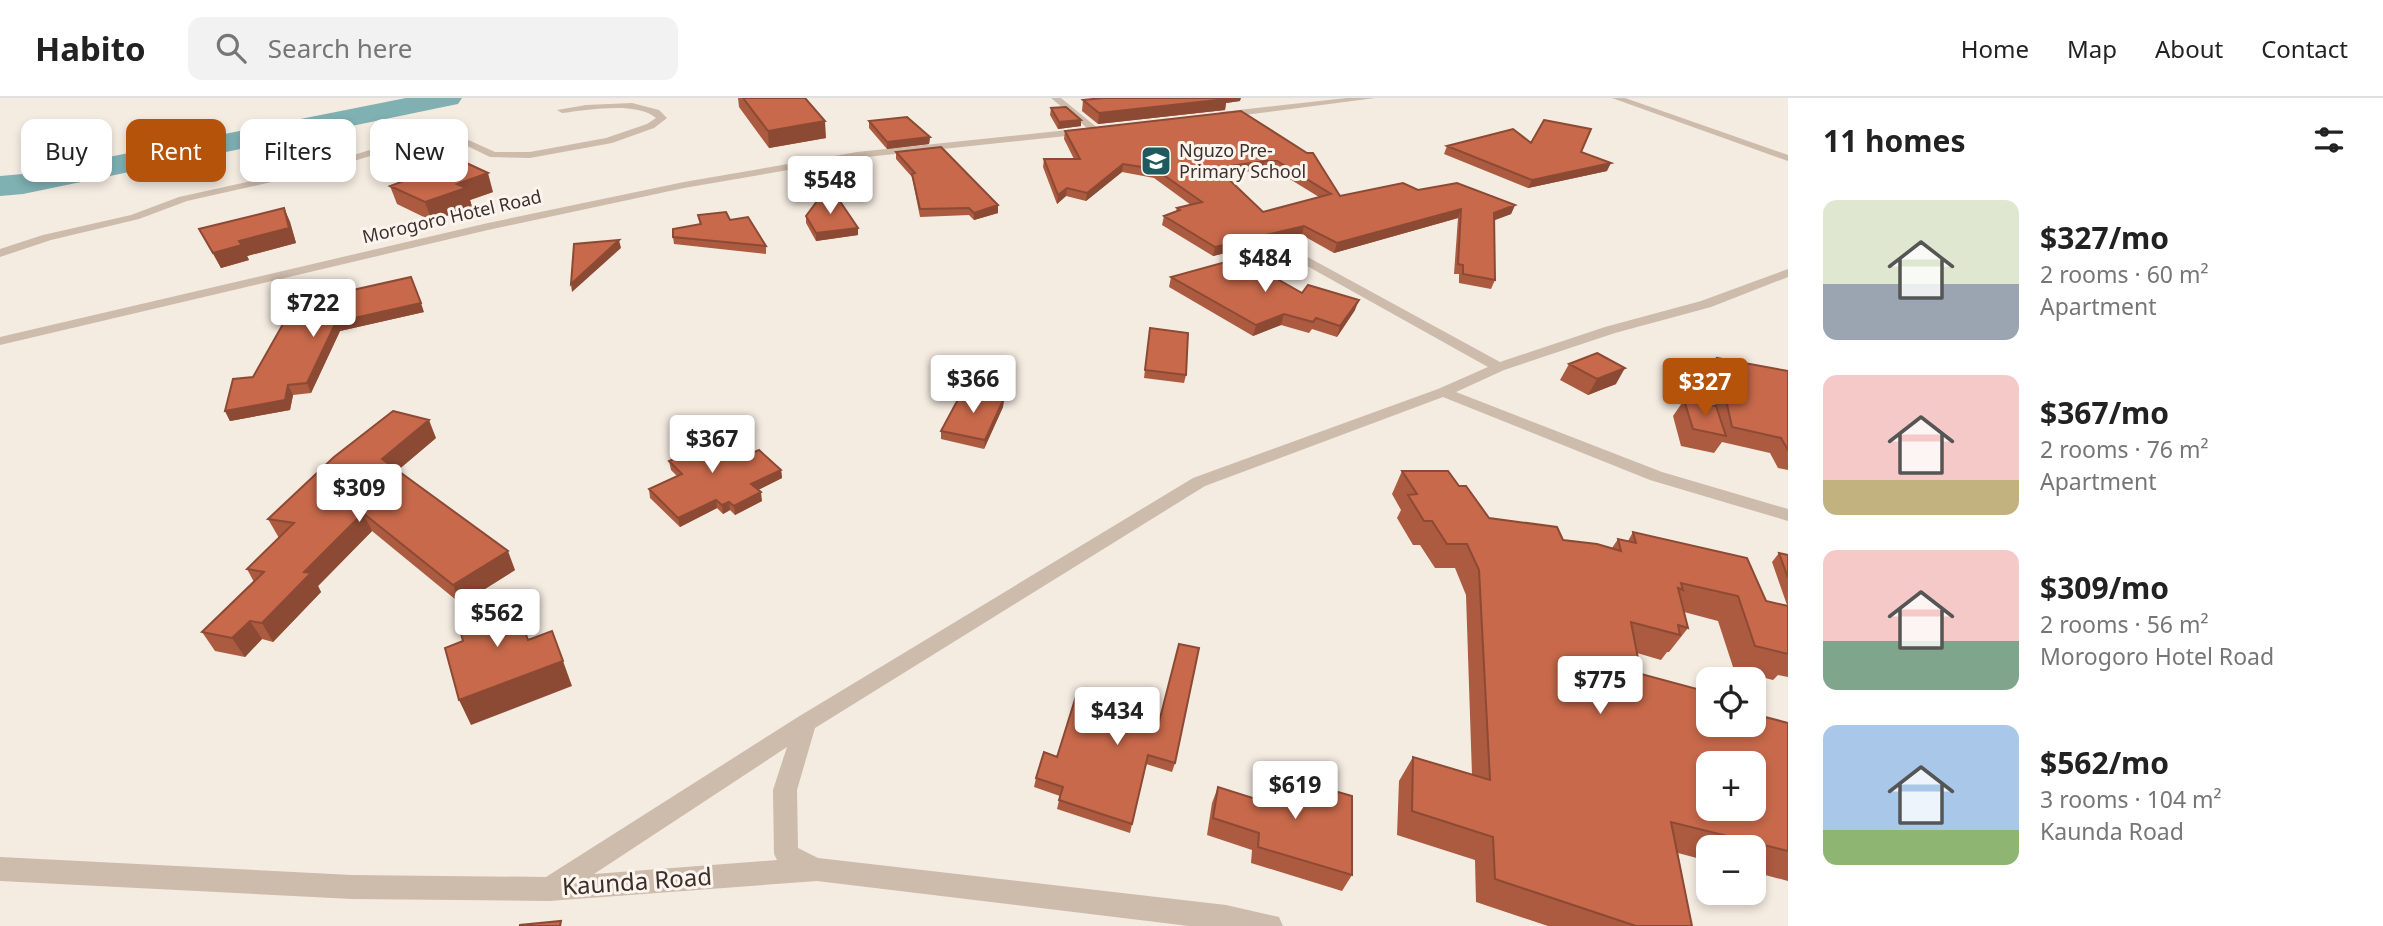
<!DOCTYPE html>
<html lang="en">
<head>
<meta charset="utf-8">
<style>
  :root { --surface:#fff; --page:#f2f2f2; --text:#222; --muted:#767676; --line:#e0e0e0; --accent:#b45309 }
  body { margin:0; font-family:"Noto Sans",sans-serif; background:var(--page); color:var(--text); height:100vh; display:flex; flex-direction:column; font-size:26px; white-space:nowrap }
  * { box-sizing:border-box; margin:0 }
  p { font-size:23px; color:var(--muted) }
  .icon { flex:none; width:38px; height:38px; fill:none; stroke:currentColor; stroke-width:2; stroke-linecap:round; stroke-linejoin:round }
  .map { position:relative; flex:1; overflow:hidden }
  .sheet { display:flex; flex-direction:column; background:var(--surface); width:595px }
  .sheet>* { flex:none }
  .guide { position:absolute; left:21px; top:21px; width:665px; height:63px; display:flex; gap:14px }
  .controls { position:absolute; left:1696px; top:569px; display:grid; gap:14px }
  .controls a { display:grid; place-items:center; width:70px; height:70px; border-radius:14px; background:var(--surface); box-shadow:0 4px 10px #0003; font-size:35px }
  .price { position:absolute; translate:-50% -60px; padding:0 16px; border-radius:7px; background:#fff; color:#222; font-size:23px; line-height:46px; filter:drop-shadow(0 2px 4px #0008) }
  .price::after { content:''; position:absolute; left:50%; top:42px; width:21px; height:16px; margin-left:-10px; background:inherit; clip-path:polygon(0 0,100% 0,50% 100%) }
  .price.on { background:var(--accent); color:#fff }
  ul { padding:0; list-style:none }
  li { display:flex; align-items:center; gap:21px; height:175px; padding:0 35px }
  li span { display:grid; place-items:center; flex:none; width:196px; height:140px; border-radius:14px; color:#555 }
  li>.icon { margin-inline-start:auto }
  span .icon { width:84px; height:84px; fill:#fffc; stroke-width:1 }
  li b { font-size:30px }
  h2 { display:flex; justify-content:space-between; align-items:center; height:84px; padding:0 35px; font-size:30px }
  .chip { padding:0 24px; border-radius:14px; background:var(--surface); box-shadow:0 4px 10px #0003; font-size:24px; line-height:63px }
  .chip.on { background:var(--accent); color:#fff }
  header { display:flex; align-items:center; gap:42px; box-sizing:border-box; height:98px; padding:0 35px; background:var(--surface); border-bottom:2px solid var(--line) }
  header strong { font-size:33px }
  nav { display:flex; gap:38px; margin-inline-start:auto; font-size:24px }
  .search { width:490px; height:63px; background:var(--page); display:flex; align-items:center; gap:18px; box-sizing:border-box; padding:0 24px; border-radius:14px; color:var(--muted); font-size:26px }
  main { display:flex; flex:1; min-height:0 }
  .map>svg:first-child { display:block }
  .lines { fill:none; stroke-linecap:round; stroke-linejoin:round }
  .river { fill:#7fb0b2; fill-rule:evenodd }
  .minor { fill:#cdbbac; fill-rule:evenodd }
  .wall { fill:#ac5a40; fill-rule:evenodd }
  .shaded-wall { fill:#8c4a34 }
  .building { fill:#c8694b; stroke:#8c4a34; stroke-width:2; fill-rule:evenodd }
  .labels { text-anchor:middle; stroke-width:6; stroke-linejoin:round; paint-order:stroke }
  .far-poi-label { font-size:18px; fill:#3b302b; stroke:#fbf5ee; text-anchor:start }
  .far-street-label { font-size:18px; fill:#3b302b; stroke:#fbf5ee }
  .near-street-label { font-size:24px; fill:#3b302b; stroke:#fbf5ee }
</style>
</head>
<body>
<header>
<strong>Habito</strong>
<div class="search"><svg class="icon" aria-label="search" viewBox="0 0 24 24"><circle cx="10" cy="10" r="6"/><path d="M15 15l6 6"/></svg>Search here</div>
<nav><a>Home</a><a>Map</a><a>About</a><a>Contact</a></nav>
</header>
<main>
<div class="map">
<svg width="1788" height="828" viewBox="0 0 1788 828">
  <rect width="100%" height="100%" fill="#f4ebe1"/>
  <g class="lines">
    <path class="river" d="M 406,0 L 462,0 L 458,6 L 448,8 L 23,96 L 0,98 L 0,78 L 23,76 Z"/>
    <path class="minor" d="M 1051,0 L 1061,0 L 1100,32 L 1095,35 L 857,60 L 684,90 L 488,132 L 0,247 L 0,239 L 488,125 L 684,84 L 857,54 L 1087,30 Z
      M 1347,0 L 1375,0 L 1221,20 L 1216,17 L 1221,14 Z
      M 1612,0 L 1625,0 L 1788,57 L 1788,63 Z
      M 632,5 L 659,12 L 667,20 L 654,30 L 612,45 L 530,60 L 490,59 L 453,41 L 416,44 L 321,73 L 187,103 L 139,121 L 51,142 L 0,159 L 0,151 L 43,137 L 131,117 L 179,99 L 314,69 L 416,38 L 453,35 L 495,54 L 530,54 L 606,40 L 647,26 L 656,20 C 638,3 585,12 562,15 L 557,12 L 586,7 Z
      M 1304,157 L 1500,264 L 1605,229 L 1701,203 L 1788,171 L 1788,179 L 1711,209 L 1615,235 L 1504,272 L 1456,294 L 1662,374 L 1788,411 L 1788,423 L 1650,382 L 1443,299 L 1205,388 L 815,630 L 797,692 L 798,750 L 818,760 L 1226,807 L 1279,819 L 1283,828 L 1189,828 L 817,783 L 549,803 L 352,801 L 0,783 L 0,759 L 352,777 L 546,779 L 798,619 L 1193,380 L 1438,291 L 1488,269 L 1300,164 L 1298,161 ZM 787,649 L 773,692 L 774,756 L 777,762 L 594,776 Z"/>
  </g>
  <path class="wall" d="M 738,0 L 805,0 L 826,40 L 769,50 L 739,9 Z
    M 1083,2 L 1240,3 L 1226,5 L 1225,12 L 1098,26 L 1082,13 Z
    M 1051,10 L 1081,28 L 1058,31 L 1050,17 Z
    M 1241,13 L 1340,98 L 1418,92 L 1515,107 L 1511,116 L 1494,122 L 1495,182 L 1491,191 L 1459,185 L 1459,176 L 1454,176 L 1458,120 L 1334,155 L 1302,137 L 1213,158 L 1162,127 L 1164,118 L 1176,113 L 1177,110 L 1191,107 L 1154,80 L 1122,74 L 1086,103 L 1066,98 L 1057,106 L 1043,69 L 1044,61 L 1074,61 L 1064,41 L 1065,33 ZM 1263,71 L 1275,72 L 1319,99 L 1263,114 L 1224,77 Z
    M 869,23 L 930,39 L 929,46 L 887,51 L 869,30 Z
    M 1531,45 L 1581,54 L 1607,73 L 1528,90 L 1444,56 L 1447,48 Z
    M 896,54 L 998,107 L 998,115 L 974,122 L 969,117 L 920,119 L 912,79 L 896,61 Z
    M 416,66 L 493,94 L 470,102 L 472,109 L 432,123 L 397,106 L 390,88 L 420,77 Z
    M 284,110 L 290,124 L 296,145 L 247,158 L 249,162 L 221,170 L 199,131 Z
    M 698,117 L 730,122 L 766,148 L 766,156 L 674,146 L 673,139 L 700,127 Z
    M 806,118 L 858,137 L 816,143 L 806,125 Z
    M 1171,179 L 1302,195 L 1355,212 L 1337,239 L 1312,231 L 1309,235 L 1281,227 L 1253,238 L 1169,189 Z
    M 295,205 L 424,214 L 340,233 L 311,295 L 293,297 L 290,312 L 230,323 L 225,313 L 253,279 Z
    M 1150,230 L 1186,277 L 1184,285 L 1144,280 Z
    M 1717,260 L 1788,273 L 1788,372 L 1778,370 L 1770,355 L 1722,344 L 1714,355 L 1681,348 L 1673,318 L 1684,302 L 1715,308 L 1708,274 Z
    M 1569,266 L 1616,286 L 1588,297 L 1560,282 Z
    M 1004,300 L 1003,309 L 984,351 L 941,341 L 941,333 Z
    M 436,340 L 398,372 L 515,472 L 461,506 L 372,433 L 318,488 L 321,494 L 273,544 L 262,541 L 245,559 L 215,553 L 202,534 L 254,484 L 247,471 L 279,440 L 268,421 Z
    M 678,341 L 781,372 L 782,380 L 758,392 L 762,403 L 735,417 L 730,412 L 723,416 L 717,410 L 680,429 L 650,400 L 649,391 L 677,378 L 671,372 L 669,363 L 687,356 L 680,350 Z
    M 1402,373 L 1459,388 L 1489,420 L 1563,442 L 1612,450 L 1618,441 L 1628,443 L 1633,434 L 1766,503 L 1787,507 L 1772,464 L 1779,455 L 1788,457 L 1788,579 L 1778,577 L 1773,582 L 1734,572 L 1718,523 L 1684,514 L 1688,530 L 1669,554 L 1667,554 L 1661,562 L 1637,555 L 1641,576 L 1701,603 L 1788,625 L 1788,783 L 1754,774 L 1754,749 L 1708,749 L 1708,763 L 1678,755 L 1692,828 L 1548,828 L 1476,804 L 1475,762 L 1397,737 L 1399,683 L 1413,659 L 1472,677 L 1466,497 L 1455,470 L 1435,470 L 1420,447 L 1413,447 L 1397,420 L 1401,412 L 1392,396 Z
    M 1110,613 L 1175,665 L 1172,674 L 1146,666 L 1130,735 L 1057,711 L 1060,698 L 1034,689 L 1036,680 L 1057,659 Z
    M 1265,673 L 1352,777 L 1342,793 L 1251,765 L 1252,752 L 1207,737 L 1212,705 L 1218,689 L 1257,701 L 1258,690 Z"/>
  <path class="shaded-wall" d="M 1217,0 L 1241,0 L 1240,3 L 1226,5 L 1225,12 L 1098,26 L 1099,15 Z
    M 1081,22 L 1081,28 L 1058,31 L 1059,24 Z
    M 825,23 L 826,40 L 769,50 L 768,33 Z
    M 930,39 L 929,46 L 887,51 L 887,44 Z
    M 1265,63 L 1263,71 L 1215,78 L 1217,70 Z
    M 1611,65 L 1607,73 L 1528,90 L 1532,82 Z
    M 1123,66 L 1122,74 L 1086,103 L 1087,95 Z
    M 488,75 L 493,94 L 470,102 L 472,109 L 432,123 L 425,104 L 457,86 Z
    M 1067,90 L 1066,98 L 1057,106 L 1058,97 Z
    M 998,107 L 998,115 L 974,122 L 974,115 Z
    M 1515,107 L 1511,116 L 1490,124 L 1494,115 Z
    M 284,110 L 290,124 L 296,145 L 247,158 L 249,162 L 221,170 L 213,155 L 239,143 Z
    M 1461,111 L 1458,120 L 1334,155 L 1337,145 Z
    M 1304,128 L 1302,137 L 1213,158 L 1215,149 Z
    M 858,130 L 858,137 L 816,143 L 816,135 Z
    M 619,142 L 621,150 L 572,194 L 571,186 Z
    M 1359,202 L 1355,212 L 1337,239 L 1340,228 Z
    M 421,205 L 424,214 L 340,233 L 311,295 L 307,285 L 336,224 Z
    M 1284,216 L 1281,227 L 1253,238 L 1256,227 Z
    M 1625,270 L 1616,286 L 1588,297 L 1597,281 Z
    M 288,287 L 293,297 L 290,312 L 230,323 L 225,313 Z
    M 1004,300 L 1003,309 L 984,351 L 985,342 Z
    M 429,322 L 436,340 L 390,379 L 382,361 Z
    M 781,372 L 782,380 L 752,395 L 751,386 Z
    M 761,394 L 762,403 L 735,417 L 734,408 Z
    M 716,402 L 717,410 L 680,429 L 678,420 Z
    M 729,404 L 730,412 L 723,416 L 722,407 Z
    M 363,415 L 372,433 L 318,488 L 321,494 L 273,544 L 262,525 L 304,474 Z
    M 508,453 L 515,472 L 461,506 L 453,487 Z
    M 250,523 L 262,541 L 245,559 L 232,540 Z
    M 563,563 L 572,588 L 471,627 L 459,602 Z"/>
  <path class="building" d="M 743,0 L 805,0 L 825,23 L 768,33 Z
    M 1103,0 L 1226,0 L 1227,1 L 1099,15 L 1083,2 Z
    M 1066,9 L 1081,22 L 1059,24 L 1051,10 Z
    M 1241,13 L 1307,55 L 1313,55 L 1340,98 L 1403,85 L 1418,92 L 1457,85 L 1515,107 L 1494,115 L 1495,182 L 1463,176 L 1463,167 L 1458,166 L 1461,111 L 1337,145 L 1304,128 L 1215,149 L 1164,118 L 1180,112 L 1177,110 L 1202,104 L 1155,71 L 1123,66 L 1087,95 L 1067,90 L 1058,97 L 1044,61 L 1080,61 L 1065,33 ZM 1265,63 L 1277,63 L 1331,96 L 1263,114 L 1217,70 Z
    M 907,19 L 930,39 L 887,44 L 869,23 Z
    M 1544,22 L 1591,31 L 1581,54 L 1611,65 L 1532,82 L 1447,48 L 1513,31 L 1531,45 Z
    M 941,49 L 998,107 L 974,115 L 969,110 L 920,111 L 912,76 L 915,75 L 896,54 Z
    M 447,56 L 488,75 L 457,86 L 466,90 L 425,104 L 390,88 L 431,73 L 416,66 Z
    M 835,96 L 858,130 L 816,135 L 806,118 L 821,98 Z
    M 284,110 L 289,130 L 239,143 L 242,147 L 213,155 L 199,131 Z
    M 726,114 L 730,122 L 748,119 L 766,148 L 673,139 L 673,131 L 701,126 L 698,117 Z
    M 619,142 L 571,186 L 574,146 Z
    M 1240,160 L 1302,195 L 1308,187 L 1359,202 L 1340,228 L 1316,220 L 1313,224 L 1284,216 L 1256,227 L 1171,179 Z
    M 411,179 L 421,205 L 336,224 L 307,285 L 288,287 L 285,302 L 225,313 L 233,281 L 253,279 L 295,205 Z
    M 1150,230 L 1188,235 L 1186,277 L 1145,272 Z
    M 1597,255 L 1625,270 L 1597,281 L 1569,266 Z
    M 1717,260 L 1788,273 L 1788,352 L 1781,340 L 1732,329 Z
    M 963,292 L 1004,300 L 985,342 L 941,333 Z
    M 1684,302 L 1716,308 L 1726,338 L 1693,331 Z
    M 393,313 L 429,322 L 382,361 L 508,453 L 453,487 L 363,415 L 304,474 L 311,475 L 262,525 L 250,523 L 232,540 L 202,534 L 264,474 L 247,471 L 294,425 L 268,421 L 334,359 Z
    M 705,329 L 741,360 L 759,352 L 781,372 L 751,386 L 761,394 L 734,408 L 729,404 L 722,407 L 716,402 L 678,420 L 649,391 L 682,376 L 669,363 L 692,353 L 678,341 Z
    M 1402,373 L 1448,373 L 1459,388 L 1466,388 L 1489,420 L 1557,429 L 1563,442 L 1597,446 L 1621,453 L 1618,441 L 1636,445 L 1633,434 L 1747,460 L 1766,503 L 1788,508 L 1788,556 L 1755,548 L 1738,498 L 1681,485 L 1683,492 L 1678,490 L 1688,530 L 1678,527 L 1680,537 L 1631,524 L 1641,576 L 1697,591 L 1701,603 L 1708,605 L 1708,626 L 1754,626 L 1754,616 L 1788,625 L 1788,753 L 1671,724 L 1692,828 L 1636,828 L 1495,781 L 1493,739 L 1412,713 L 1413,659 L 1490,682 L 1479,472 L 1467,446 L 1447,446 L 1432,423 L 1424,423 L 1408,397 L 1417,396 ZM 1708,665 L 1754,665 L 1754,710 L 1708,710 Z
    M 1779,455 L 1788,457 L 1788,480 Z
    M 512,498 L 528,542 L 552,533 L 563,563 L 459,602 L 445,550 L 463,543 L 456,517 Z
    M 1179,546 L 1199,550 L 1175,665 L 1148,657 L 1132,726 L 1059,702 L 1063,689 L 1036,680 L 1044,654 L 1057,659 L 1077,595 L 1112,605 L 1110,613 L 1158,628 Z
    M 1265,673 L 1352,698 L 1352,777 L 1258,749 L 1259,735 L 1213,720 L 1218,689 L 1262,703 Z
    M 561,823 L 560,828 L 520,828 L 520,827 Z"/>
  <defs>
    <g id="school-square" transform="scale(1.575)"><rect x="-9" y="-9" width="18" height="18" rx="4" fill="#1f5a5e" stroke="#fbf5ee"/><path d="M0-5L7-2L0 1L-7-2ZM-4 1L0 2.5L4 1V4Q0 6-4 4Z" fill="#fff"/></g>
  </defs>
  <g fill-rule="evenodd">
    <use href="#school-square" x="1156" y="63"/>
  </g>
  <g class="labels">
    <g class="far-poi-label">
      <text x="1179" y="59">Nguzo Pre-<tspan x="1179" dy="21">Primary School</tspan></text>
    </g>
    <g class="far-street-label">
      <text transform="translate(452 119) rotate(-13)" y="6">Morogoro Hotel Road</text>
    </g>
    <g class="near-street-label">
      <text transform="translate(637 784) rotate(-4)" y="8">Kaunda Road</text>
    </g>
  </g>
</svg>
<div class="controls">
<a><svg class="icon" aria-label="locate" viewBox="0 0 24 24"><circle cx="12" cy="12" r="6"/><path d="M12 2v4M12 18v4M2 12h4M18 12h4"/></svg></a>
<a>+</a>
<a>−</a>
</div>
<b class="price" style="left:830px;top:118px">$548</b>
<b class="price" style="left:1265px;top:196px">$484</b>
<b class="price" style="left:313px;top:241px">$722</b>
<b class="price" style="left:973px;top:317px">$366</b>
<b class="price on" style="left:1705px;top:320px">$327</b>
<b class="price" style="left:712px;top:377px">$367</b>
<b class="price" style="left:359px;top:426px">$309</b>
<b class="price" style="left:497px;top:551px">$562</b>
<b class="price" style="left:1600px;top:618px">$775</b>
<b class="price" style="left:1117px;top:649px">$434</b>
<b class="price" style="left:1295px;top:723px">$619</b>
<div class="guide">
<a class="chip">Buy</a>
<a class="chip on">Rent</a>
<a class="chip">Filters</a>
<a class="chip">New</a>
</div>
</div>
<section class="sheet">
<h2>11 homes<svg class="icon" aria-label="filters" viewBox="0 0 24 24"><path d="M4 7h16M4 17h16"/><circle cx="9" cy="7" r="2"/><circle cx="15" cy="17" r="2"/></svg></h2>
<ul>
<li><span style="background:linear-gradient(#dfe7d0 60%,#9aa5b1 0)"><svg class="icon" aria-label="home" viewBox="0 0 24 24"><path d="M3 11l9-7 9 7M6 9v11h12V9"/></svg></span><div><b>$327/mo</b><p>2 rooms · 60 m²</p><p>Apartment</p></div></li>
<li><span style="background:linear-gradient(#f6c9c9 75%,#c2b280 0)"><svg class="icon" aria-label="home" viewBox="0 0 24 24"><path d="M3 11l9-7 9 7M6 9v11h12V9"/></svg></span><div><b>$367/mo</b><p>2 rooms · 76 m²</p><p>Apartment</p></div></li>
<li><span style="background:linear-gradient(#f6c9c9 65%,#7fa58c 0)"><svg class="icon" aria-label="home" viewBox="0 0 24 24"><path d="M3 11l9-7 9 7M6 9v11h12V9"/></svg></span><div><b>$309/mo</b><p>2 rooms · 56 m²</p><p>Morogoro Hotel Road</p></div></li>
<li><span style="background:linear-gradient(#a9c7e8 75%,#8fb573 0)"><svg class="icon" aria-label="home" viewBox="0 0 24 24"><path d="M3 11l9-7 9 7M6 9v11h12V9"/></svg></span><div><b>$562/mo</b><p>3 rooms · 104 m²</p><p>Kaunda Road</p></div></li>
</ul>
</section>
</main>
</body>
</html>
